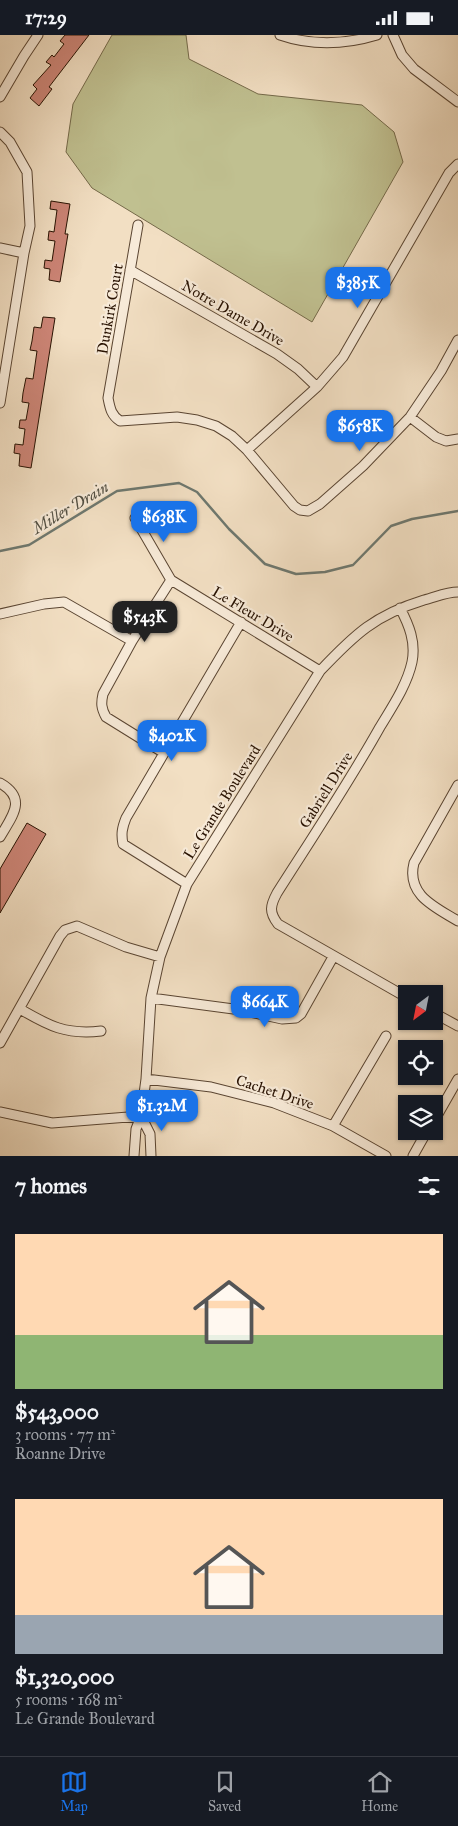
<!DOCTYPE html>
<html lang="en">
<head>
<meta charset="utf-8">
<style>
  :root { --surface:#171b24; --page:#242831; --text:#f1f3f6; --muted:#9ea1a6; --line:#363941; --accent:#1a73e8 }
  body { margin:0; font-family:"IM FELL Great Primer",serif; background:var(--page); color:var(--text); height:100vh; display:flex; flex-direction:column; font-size:19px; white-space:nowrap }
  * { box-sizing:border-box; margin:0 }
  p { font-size:16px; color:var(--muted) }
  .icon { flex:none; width:28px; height:28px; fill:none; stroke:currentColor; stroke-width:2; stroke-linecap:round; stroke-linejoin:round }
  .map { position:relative; height:1121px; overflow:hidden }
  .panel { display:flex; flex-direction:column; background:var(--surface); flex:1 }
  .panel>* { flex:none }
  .needle { width:32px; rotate:212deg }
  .buttons { position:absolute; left:398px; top:950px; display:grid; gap:10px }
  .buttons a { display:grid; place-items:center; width:45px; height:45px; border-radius:0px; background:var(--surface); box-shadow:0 1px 4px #0004; font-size:25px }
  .price { position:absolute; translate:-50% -42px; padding:0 11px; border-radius:10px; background:var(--accent); color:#fff; font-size:16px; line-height:32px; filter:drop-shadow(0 1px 2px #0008) }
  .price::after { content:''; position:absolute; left:50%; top:30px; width:15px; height:11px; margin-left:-8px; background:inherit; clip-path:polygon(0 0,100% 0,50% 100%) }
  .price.current { background:#222; color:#fff }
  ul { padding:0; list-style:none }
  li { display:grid; align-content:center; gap:10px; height:265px; padding:0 15px }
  li span { display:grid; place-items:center; height:155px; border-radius:0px; color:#555 }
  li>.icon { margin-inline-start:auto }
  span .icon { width:90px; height:90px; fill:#fffc; stroke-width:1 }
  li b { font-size:21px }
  h2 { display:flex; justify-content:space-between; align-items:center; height:60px; padding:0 15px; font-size:21px }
  .status { display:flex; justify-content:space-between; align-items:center; height:35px; padding:0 25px; background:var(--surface); direction:ltr }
  .status svg { height:14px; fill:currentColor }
  .tabs { display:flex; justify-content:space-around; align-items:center; height:70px; border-top:1px solid var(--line); background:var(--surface); font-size:14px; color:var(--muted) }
  .tabs a { display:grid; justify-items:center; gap:2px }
  .tabs .current { color:var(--accent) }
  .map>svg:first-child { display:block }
  .green { fill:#c0c090; stroke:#746949 }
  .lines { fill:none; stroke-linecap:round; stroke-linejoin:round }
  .stream { stroke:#6e786f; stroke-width:2.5 }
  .building { fill:#cd8577; stroke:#281202 }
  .minor-casing { stroke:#5a4532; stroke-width:11 }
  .minor { stroke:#f7ead8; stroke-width:9 }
  .labels { text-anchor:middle; stroke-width:4.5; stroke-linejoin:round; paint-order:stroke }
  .street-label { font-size:15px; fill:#281202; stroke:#f7ead8 }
  .water-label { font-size:16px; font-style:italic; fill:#514e42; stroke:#f7ead8 }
</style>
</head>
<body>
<div class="status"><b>17:29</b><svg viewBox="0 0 49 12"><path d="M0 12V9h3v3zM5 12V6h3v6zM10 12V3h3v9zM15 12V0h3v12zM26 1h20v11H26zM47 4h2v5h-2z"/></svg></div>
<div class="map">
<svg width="458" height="1121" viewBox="0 0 458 1121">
  <rect width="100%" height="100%" fill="#f2dfc3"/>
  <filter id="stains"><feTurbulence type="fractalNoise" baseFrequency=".004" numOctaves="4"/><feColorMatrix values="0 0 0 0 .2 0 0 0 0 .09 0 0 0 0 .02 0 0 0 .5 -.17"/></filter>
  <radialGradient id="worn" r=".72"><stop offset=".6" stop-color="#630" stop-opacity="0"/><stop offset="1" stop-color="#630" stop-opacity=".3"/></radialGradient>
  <path class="green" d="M 112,0 L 186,0 L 189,24 L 258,59 L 362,70 L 394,97 L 403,127 L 312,287 L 92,153 L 66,117 L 73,69 Z"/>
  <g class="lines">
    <path class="stream" d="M 0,516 L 29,510 L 117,456 L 179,448 L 197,457 L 229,494 L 265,529 L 296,539 L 325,537 L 353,530 L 391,491 L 412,484 L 458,476"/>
  </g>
  <path class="building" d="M 65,0 L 89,0 L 49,52 L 52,54 L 39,71 L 30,63 L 37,54 L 33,50 L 51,30 L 46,27 L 52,20 L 54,22 L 64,9 L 60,6 Z
    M 51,166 L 70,169 L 65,199 L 68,199 L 60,247 L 49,245 L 50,234 L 44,233 L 45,225 L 52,226 L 55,206 L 48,205 L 49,196 L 54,197 L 57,175 L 50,174 Z
    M 43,282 L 55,283 L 31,433 L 19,431 L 20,419 L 14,418 L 15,409 L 23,410 L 25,394 L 19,393 L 20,385 L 26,385 L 29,368 L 22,367 L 23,358 L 26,343 L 33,344 L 37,316 L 30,315 L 32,306 L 34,292 L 41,293 Z
    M 27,788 L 46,799 L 0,878 L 0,834 Z"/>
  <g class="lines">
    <g class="minor-casing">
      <path id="minor" d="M 280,0 C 312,11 344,10 377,0
        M 393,0 L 402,20 L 414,34 L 458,67
        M 0,62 L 24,21 L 38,0
        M 0,97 L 10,107 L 27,137 L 30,191 L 24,218 L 0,368
        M 138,190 L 108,363 C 110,373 111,380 120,386 L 177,382 L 197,385 L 216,391 L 232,401 L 247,415 L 294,471 L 300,475 L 308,476 L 320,469 L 363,431 L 410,382 L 441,336 L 458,305
        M 0,213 L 24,218
        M 130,235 L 277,319 L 298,334 L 317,352
        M 410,382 L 436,402 L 446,406 L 458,404
        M 247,415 L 317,352 L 343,322 L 449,138 L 458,129
        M 135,483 L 171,545 L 320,636
        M 400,573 C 409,590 416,607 412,627 C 407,650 392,672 380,692 C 348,749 312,803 277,858 C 270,871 269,877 278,889 L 406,962
        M 0,579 L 44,569 L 64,567 L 132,606
        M 164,718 L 106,682 C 101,673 101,668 103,659 L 132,606 L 171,545
        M 0,748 C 28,764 12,781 0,802
        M 458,750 L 414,828 C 406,860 435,872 458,886
        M 187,849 L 123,809 C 121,799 122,793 126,783 L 241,587
        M 151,963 L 241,975 L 282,984 L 296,983 L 301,979 L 333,922
        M 20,974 C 49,991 66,1000 101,996
        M 434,978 L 458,991
        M 0,1008 L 60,901 L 65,895 L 77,891 L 126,912 L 160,922
        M 146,1044 L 211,1052 L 274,1068 L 333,1091 L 386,1121
        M 0,1077 L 52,1088 L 141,1081
        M 141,1081 L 150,1099 L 151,1121
        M 434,1086 L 458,1044
        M 333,1091 L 386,1001
        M 134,1121 L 136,1094 L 141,1081 L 146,1044 L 151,963 L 160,922 L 187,849 L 320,636 C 355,599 375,580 424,565 C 436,562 446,557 458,557
        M 413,1121 L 427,1096"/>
    </g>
    <use href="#minor" class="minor"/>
  </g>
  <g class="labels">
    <g class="street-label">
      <text transform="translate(110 274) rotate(-80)" y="5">Dunkirk Court</text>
      <text transform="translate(233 278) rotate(30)" y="5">Notre Dame Drive</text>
      <text transform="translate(253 579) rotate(31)" y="5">Le Fleur Drive</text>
      <text transform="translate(326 755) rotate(-58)" y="5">Gabriell Drive</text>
      <text transform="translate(222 767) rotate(-58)" y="5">Le Grande Boulevard</text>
      <text transform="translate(275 1057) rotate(18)" y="5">Cachet Drive</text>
    </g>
    <g class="water-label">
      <text transform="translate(70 472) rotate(-31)" y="6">Miller Drain</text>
    </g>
  </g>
  <rect width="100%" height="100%" filter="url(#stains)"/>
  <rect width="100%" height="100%" fill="url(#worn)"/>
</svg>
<div class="buttons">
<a><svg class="needle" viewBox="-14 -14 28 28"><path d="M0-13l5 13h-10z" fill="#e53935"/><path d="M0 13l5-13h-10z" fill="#9ea1a6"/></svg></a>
<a><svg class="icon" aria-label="locate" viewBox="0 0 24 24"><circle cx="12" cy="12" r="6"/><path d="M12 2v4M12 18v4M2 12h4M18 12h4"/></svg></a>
<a><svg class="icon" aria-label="layers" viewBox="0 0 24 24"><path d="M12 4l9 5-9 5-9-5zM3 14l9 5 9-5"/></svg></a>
</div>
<b class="price" style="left:358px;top:274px">$385K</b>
<b class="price" style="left:360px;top:417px">$658K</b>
<b class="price" style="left:164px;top:508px">$638K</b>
<b class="price current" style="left:145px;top:608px">$543K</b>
<b class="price" style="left:172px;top:727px">$402K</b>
<b class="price" style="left:265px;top:993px">$664K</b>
<b class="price" style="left:162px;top:1097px">$1.32M</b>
</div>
<section class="panel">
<h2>7 homes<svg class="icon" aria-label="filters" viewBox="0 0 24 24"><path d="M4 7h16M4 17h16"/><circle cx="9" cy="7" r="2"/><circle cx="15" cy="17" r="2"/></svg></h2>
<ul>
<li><span style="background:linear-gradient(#ffd9b3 65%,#8fb573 0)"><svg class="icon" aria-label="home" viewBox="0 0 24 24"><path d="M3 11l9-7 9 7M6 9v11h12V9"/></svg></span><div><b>$543,000</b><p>3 rooms · 77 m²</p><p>Roanne Drive</p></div></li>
<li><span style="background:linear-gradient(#ffd9b3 75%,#9aa5b1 0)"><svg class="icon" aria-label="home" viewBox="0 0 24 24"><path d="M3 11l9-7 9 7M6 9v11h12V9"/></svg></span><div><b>$1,320,000</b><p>5 rooms · 168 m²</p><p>Le Grande Boulevard</p></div></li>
</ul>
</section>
<nav class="tabs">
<a class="current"><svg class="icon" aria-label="map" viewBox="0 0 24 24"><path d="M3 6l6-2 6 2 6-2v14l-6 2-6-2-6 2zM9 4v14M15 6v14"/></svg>Map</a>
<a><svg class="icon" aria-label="saved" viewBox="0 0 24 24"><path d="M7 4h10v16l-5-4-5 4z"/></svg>Saved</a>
<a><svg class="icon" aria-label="home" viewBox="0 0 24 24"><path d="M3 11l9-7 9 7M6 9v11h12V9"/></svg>Home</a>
</nav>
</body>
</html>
